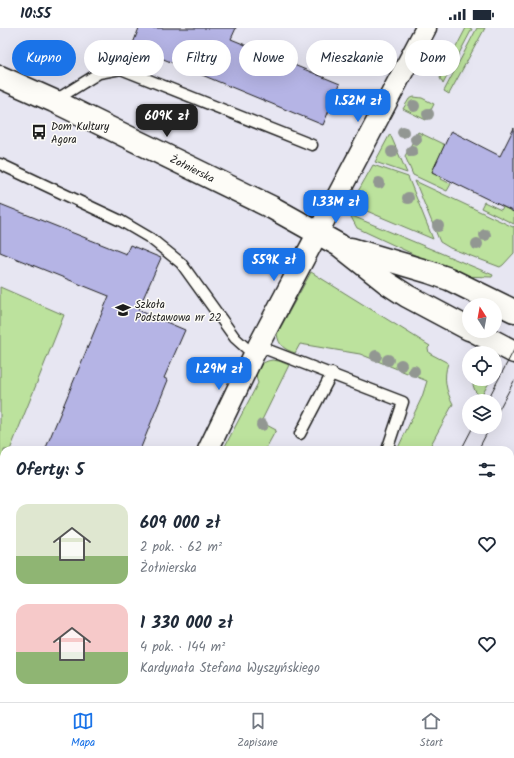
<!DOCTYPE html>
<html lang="pl">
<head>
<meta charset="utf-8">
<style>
  :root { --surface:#fff; --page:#f6f6f7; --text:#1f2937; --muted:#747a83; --line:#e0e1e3; --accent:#1a73e8 }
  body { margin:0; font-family:Kalam,sans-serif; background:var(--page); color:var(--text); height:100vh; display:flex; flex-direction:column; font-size:15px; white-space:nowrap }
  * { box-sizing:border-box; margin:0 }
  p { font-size:13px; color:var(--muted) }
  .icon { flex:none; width:22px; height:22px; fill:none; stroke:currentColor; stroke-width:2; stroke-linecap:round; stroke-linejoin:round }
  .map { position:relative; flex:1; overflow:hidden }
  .panel { position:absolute; left:0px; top:418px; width:514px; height:256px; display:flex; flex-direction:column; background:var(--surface); border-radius:12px 12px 0 0; box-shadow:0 4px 16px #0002 }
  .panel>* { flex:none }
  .guide { position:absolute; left:12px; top:12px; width:490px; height:36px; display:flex; gap:8px }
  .needle { width:26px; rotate:349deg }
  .controls { position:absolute; left:462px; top:270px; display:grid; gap:8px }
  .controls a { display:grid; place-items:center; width:40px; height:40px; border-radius:50%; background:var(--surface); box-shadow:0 4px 16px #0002; font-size:20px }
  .price { position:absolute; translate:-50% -34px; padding:0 9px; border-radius:8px; background:var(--accent); color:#fff; font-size:13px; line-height:26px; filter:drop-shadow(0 1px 2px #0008) }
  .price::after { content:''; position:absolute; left:50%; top:24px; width:12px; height:9px; margin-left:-6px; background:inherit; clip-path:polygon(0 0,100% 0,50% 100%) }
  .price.selected { background:#222; color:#fff }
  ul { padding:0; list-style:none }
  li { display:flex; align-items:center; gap:12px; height:100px; padding:0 16px }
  li span { display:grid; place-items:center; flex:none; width:112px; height:80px; border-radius:12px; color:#555 }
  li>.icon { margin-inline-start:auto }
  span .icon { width:48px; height:48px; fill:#fffc; stroke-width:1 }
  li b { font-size:17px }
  h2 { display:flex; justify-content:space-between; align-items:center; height:48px; padding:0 16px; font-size:17px }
  .chip { padding:0 14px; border-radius:18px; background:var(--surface); box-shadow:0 4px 16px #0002; font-size:14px; line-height:36px }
  .chip.selected { background:var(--accent); color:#fff }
  .status { display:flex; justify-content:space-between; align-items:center; height:28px; padding:0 20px; background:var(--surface); direction:ltr }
  .status svg { height:11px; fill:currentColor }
  .tab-bar { display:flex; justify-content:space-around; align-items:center; height:56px; border-top:1px solid var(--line); background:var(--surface); font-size:11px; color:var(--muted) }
  .tab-bar a { display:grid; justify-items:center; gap:2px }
  .tab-bar .selected { color:var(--accent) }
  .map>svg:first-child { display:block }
  .green { fill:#bce29d; stroke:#6c7f5c }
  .building { fill:#b5b4e5; stroke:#1c1c1c }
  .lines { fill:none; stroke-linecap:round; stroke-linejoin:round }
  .lane-casing { stroke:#1c1c1c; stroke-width:13 }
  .street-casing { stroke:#1c1c1c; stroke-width:23 }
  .secondary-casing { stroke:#1c1c1c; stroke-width:25 }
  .lane { stroke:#fdfcf7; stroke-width:10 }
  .street { stroke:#fdfcf7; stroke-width:20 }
  .secondary { stroke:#fdfcf7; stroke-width:22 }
  .tram { stroke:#1c1c1c; stroke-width:1 }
  .tree { fill:#929792 }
  .labels { text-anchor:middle; stroke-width:3; stroke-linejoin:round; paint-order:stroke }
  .poi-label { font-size:11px; fill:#1c1c1c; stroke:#fdfcf7; text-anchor:start }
  .street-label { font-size:11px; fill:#1c1c1c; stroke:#fdfcf7 }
</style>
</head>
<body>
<div class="status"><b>10:55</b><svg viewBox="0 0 49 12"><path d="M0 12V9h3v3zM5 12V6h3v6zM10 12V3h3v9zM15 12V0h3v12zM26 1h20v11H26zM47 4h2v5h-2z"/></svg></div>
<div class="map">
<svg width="514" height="674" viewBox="0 0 514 674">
  <rect width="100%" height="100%" fill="#e7e6f2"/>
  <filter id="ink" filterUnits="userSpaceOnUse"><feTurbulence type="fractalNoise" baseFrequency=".025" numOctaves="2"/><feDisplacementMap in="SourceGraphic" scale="8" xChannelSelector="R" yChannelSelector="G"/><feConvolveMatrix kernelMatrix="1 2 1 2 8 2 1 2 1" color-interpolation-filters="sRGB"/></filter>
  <g filter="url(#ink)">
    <path class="green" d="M 466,0 L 472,1 L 443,56 L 440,50 Z
      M 477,0 L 485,0 L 449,66 L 444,63 Z
      M 414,69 L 422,70 L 434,76 L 426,92 L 403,81 L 409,71 Z
      M 418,104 L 445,117 L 432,144 L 442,149 L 441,151 L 451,156 L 447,163 L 413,147 L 405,128 Z
      M 390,106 L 407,145 L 375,134 Z
      M 373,137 L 408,149 L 433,211 L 355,178 L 356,167 Z
      M 415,153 L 513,199 L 514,198 L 514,225 L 503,237 L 500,239 L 450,220 L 440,214 Z
      M 484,174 L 501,182 L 503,179 L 514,184 L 514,196 L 481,180 Z
      M 350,187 L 493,247 L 492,249 L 460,248 L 357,200 Z
      M 311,244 L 430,318 L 428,320 L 429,325 L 448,335 C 443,350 446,363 453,376 L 428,422 L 397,422 L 422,369 L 427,353 L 360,326 L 300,316 L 295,325 C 284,321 279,318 277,306 Z
      M 0,259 L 64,287 L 10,422 L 4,422 L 4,438 L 0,448 Z
      M 272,332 L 279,333 L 289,337 L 261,394 L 276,402 L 265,422 L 223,422 L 258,355 C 253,342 260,334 272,332 Z
      M 471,351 L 491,351 L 481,369 L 475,363 Z
      M 514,613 L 514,674 L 482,674 L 484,670 L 510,670 L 510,621 Z
      M 123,670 L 152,670 L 151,674 L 124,674 Z
      M 153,670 L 208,670 L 218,673 L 219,670 L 229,670 L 241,674 L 168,674 Z
      M 291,670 L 318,670 L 316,674 L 290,674 Z"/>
    <path class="building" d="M 139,0 L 236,0 L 231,11 L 340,56 L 323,97 L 132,18 Z
      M 514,100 L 514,184 L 432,144 L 451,103 L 500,128 Z
      M 0,176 L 126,226 L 130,217 L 161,230 L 138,282 L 185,302 L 164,350 L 168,352 L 140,422 L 45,422 L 109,268 L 0,224 Z"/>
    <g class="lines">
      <g class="lane-casing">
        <path id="lane" d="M 54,73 L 99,45 L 121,41 L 312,117
          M 0,136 L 121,193 L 150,210 L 181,235 L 235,310 L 254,327
          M 258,318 L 403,374 L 387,422
          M 300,406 L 332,345
          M 0,526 L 4,529"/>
      </g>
      <g class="street-casing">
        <path id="street" d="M 208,422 L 258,318 L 426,0
          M 110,674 L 111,670"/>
      </g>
      <g class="secondary-casing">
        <g id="secondary">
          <path id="s1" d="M 0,49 L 54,73 L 271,179 L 339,217 L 387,255 L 407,268 L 469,301"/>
          <path d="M 351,221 L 429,244 L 449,251 L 514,283"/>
          <path d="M 474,303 L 514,324"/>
          <path d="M 510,453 L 514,445"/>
          <path d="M 510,545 L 514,537"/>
          <path d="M 399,674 L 400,670"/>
          <path d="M 441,674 L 444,670"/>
        </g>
      </g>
      <use href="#lane" class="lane"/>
      <use href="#street" class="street"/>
      <use href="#secondary" class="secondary"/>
      <path class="tram" d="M 487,373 L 514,322
        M 495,389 L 514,353
        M 461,422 L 473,399
        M 478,422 L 490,399
        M 336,674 L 338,670
        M 352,674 L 353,670"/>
    </g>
    <g class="tree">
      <circle cx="414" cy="78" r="6"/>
      <circle cx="428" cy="86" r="6"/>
      <circle cx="403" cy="104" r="6"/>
      <circle cx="416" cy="111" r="6"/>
      <circle cx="412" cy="123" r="6"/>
      <circle cx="392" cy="124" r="6"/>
      <circle cx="379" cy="155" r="6"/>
      <circle cx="408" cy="170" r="6"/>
      <circle cx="438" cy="198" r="6"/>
      <circle cx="485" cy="207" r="6"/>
      <circle cx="477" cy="216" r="6"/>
      <circle cx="376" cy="328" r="6"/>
      <circle cx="388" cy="332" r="6"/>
      <circle cx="401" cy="337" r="6"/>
      <circle cx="414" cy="343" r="6"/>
      <circle cx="262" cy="397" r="6"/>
    </g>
  </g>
  <defs>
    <g id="bus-bare" transform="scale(1.2)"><path d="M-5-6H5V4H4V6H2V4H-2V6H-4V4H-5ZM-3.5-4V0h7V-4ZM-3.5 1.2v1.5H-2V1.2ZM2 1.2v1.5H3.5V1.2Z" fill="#1c1c1c" stroke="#fdfcf7" stroke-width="2.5" paint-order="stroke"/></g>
    <g id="school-bare" transform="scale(1.2)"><path d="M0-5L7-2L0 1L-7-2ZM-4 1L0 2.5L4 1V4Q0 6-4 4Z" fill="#1c1c1c" stroke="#fdfcf7" stroke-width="2.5" paint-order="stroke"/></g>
  </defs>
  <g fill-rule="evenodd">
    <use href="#bus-bare" x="39" y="104"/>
    <use href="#school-bare" x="123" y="282"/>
  </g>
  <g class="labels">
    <g class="poi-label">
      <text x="51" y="102">Dom Kultury<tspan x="51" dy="13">Agora</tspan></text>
      <text x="135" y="280">Szkoła<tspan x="135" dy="13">Podstawowa nr 22</tspan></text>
    </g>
    <g class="street-label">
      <text dy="4" stroke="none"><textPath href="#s1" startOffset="213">Żołnierska</textPath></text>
    </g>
  </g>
</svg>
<div class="controls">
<a><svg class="needle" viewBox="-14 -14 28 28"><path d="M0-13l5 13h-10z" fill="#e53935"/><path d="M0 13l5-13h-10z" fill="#747a83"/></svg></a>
<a><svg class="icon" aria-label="locate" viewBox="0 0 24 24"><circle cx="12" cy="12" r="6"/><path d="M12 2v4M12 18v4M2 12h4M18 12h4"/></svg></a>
<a><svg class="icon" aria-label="layers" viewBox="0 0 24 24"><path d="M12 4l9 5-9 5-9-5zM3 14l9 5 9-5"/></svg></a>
</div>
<b class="price" style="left:358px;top:95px">1.52M zł</b>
<b class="price selected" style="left:167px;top:110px">609K zł</b>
<b class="price" style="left:336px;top:196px">1.33M zł</b>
<b class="price" style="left:274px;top:254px">559K zł</b>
<b class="price" style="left:219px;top:363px">1.29M zł</b>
<div class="guide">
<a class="chip selected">Kupno</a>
<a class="chip">Wynajem</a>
<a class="chip">Filtry</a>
<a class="chip">Nowe</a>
<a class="chip">Mieszkanie</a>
<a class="chip">Dom</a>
</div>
<section class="panel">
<h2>Oferty: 5<svg class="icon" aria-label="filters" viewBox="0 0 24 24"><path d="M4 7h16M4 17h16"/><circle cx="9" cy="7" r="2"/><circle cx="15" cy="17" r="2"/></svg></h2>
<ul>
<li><span style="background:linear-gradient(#dfe7d0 65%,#8fb573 0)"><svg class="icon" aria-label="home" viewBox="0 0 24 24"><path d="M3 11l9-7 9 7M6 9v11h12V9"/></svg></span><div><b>609 000 zł</b><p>2 pok. · 62 m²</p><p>Żołnierska</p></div><svg class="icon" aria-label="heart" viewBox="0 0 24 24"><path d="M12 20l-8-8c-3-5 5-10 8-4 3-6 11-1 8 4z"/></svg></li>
<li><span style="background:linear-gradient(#f6c9c9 60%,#8fb573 0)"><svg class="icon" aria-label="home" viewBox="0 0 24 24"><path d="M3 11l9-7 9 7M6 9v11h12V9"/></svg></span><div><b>1 330 000 zł</b><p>4 pok. · 144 m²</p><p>Kardynała Stefana Wyszyńskiego</p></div><svg class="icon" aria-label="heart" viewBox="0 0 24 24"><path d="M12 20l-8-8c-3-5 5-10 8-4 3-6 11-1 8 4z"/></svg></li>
</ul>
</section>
</div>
<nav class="tab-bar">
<a class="selected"><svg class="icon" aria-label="map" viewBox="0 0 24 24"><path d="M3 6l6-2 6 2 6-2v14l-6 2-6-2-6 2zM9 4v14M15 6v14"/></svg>Mapa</a>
<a><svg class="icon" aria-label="saved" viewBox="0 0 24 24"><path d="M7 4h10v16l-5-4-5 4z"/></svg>Zapisane</a>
<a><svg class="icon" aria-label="home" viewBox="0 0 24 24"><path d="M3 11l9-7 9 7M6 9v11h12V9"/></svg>Start</a>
</nav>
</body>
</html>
